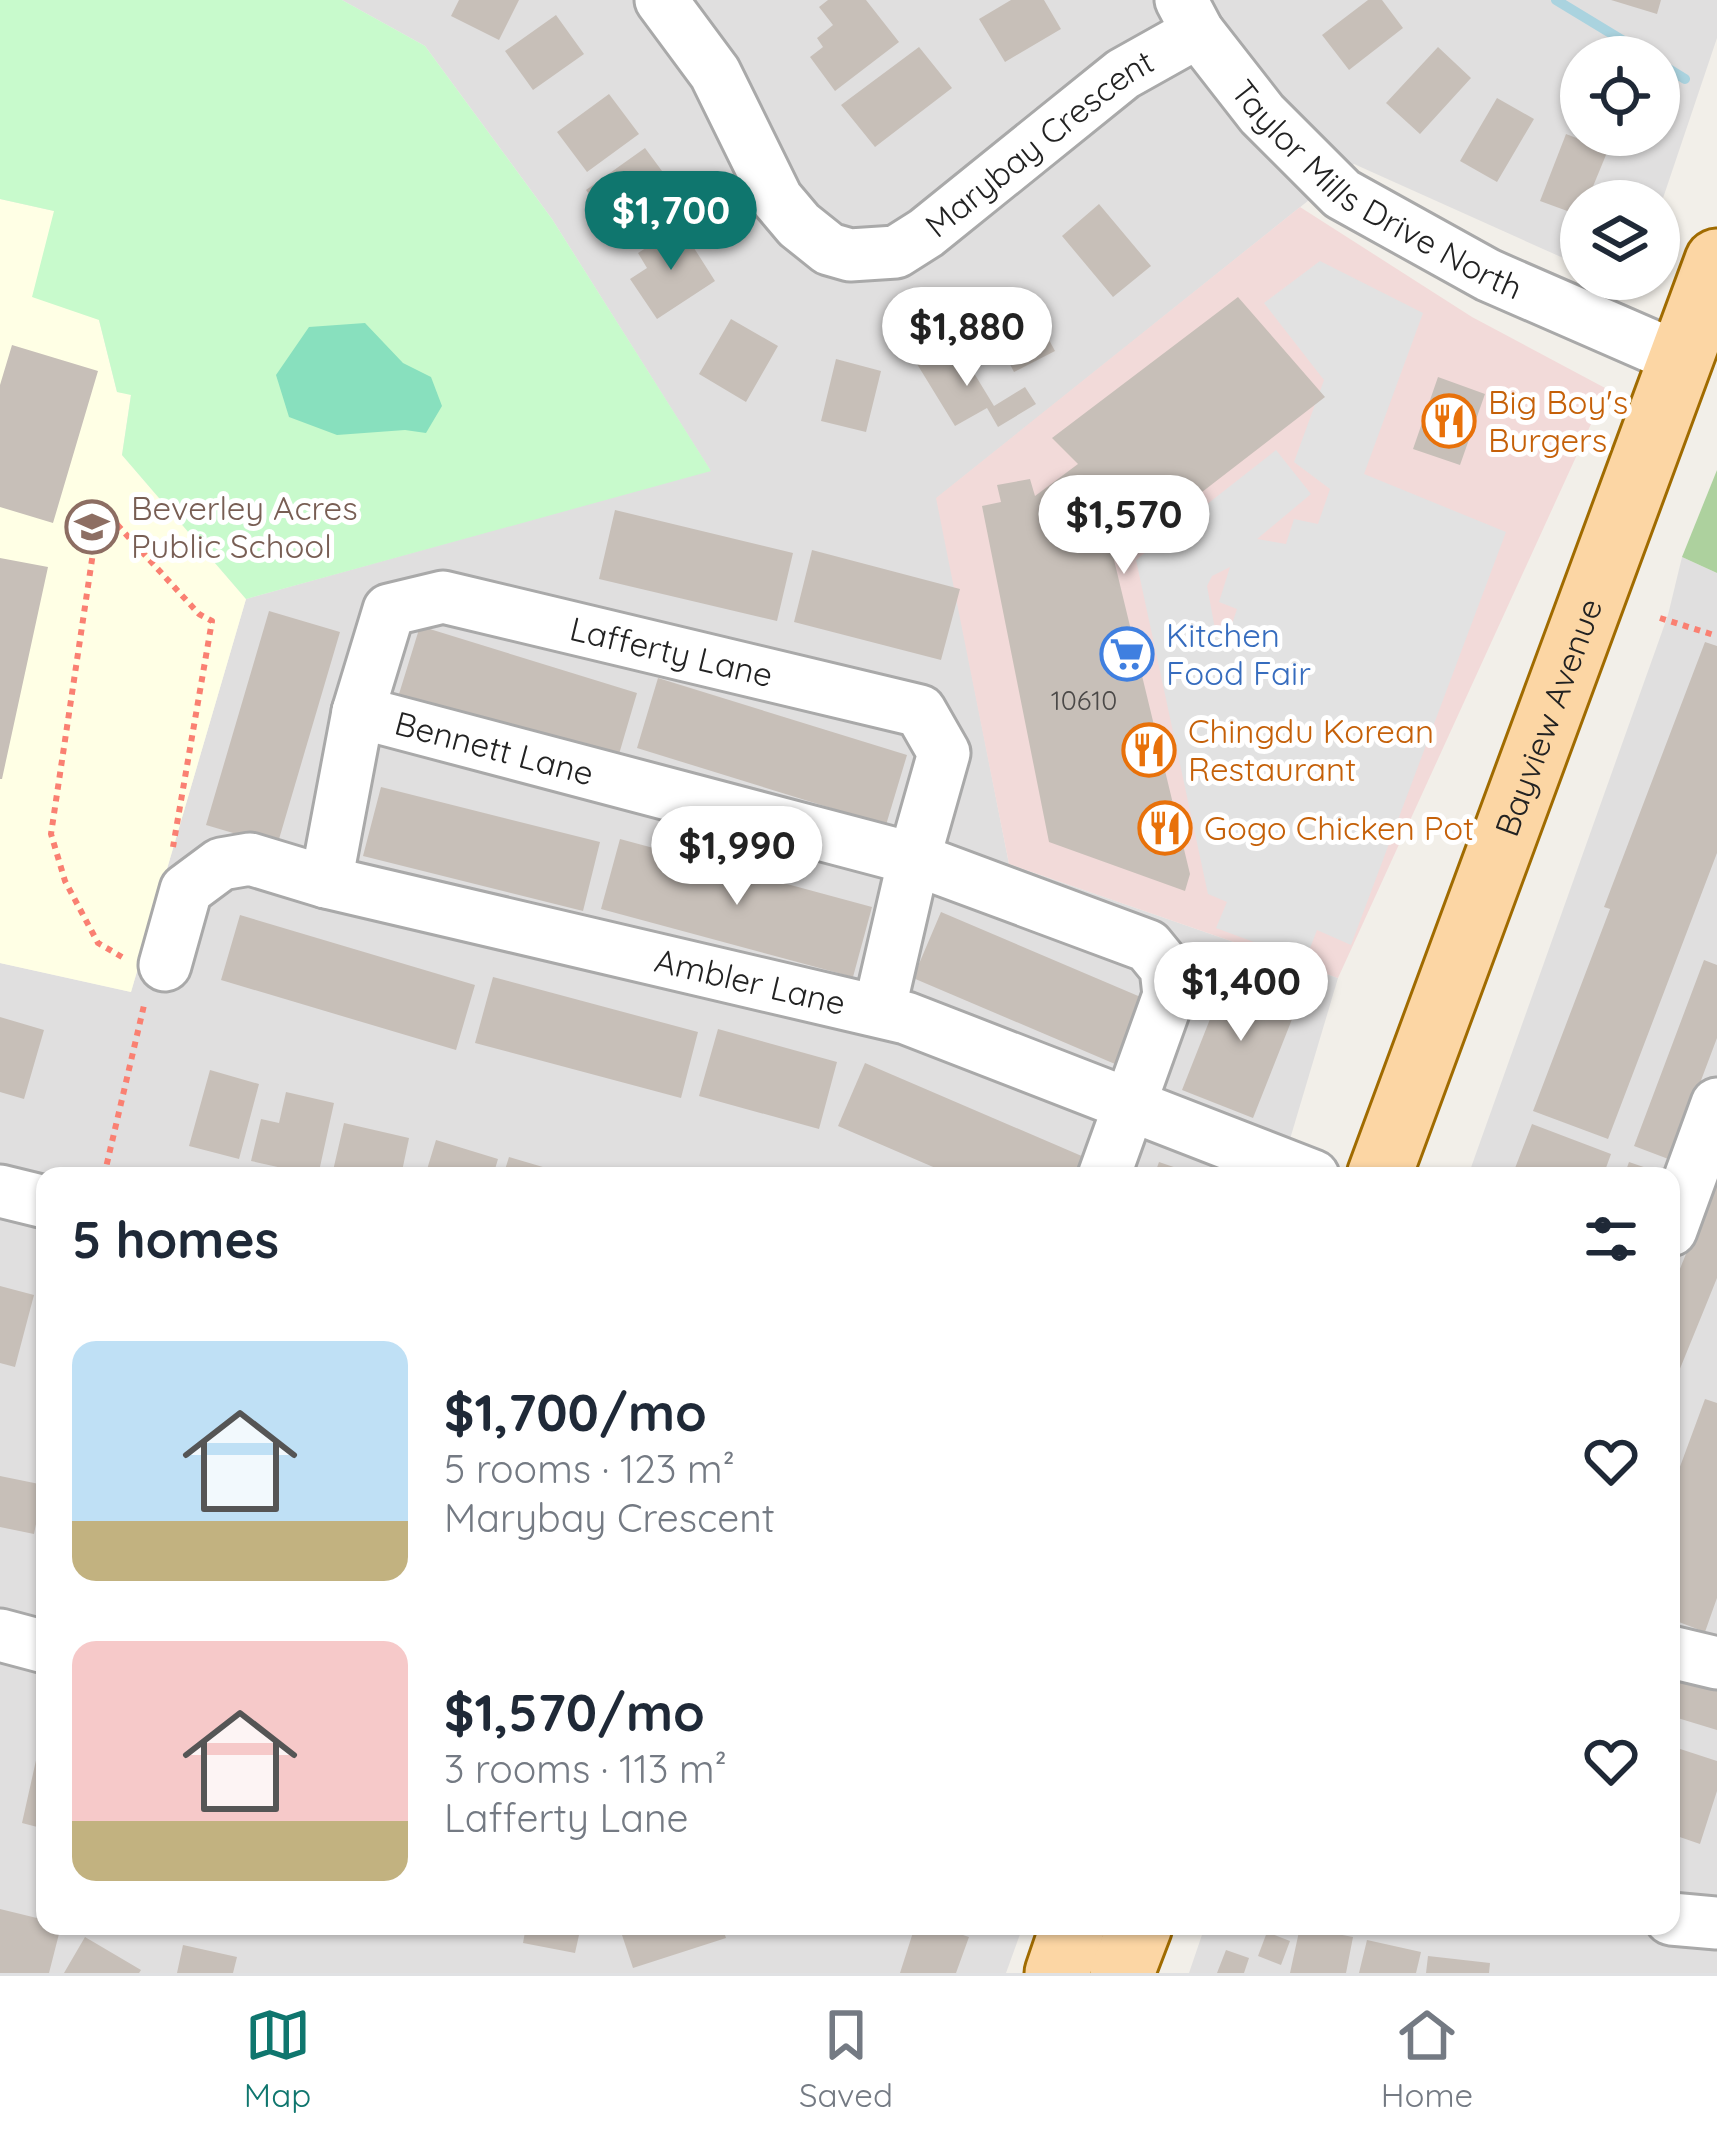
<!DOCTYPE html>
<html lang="en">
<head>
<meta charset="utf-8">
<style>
  :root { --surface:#fff; --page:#f6f6f7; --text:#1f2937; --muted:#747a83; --line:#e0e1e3; --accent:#0f766e }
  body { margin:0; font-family:Quicksand,sans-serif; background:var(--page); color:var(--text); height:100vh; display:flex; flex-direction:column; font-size:45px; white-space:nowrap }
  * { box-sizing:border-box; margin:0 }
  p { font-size:39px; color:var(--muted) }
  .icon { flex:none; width:66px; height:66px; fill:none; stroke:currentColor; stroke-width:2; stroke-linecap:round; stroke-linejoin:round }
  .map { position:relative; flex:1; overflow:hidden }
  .drawer { position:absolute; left:36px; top:1167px; width:1644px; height:768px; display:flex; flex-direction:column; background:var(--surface); border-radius:24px; box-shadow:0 3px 9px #0004 }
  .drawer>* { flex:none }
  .tools { position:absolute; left:1560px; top:36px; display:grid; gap:24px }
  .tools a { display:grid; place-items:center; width:120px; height:120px; border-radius:50%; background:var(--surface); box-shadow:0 3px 9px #0004; font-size:60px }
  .price { position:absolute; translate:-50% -102px; padding:0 27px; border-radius:42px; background:#fff; color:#222; font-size:39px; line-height:78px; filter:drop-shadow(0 3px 6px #0008) }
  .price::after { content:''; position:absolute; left:50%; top:72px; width:36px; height:27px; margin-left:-18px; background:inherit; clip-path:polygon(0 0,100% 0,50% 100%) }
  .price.active { background:var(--accent); color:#fff }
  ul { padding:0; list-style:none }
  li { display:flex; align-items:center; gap:36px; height:300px; padding:0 36px }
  li span { display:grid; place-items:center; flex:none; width:336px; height:240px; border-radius:24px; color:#555 }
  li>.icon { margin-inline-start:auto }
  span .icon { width:144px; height:144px; fill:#fffc; stroke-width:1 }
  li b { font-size:51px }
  h2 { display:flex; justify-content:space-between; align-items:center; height:144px; padding:0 36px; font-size:51px }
  .menu { display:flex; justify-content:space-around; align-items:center; height:168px; border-top:3px solid var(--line); background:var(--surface); font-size:33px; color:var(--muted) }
  .menu a { display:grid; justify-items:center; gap:6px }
  .menu .active { color:var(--accent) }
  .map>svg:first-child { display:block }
  .residential { fill:#e0dfdf; fill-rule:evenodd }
  .commercial { fill:#f2dad9 }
  .education { fill:#ffffe5 }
  .forest { fill:#add19e }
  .park { fill:#c8facc }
  .pitch { fill:#88e0be }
  .parking { fill:#e2e2e2; fill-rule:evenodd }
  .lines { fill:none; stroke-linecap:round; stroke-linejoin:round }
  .stream { stroke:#aad3df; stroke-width:10 }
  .building { fill:#c7bfb8 }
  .minor-casing { stroke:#a9a9a9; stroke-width:57 }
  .major-casing { stroke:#a06b00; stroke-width:69 }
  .path { stroke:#fa8072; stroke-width:6; stroke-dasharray:6 6; stroke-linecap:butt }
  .minor { stroke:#fff; stroke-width:51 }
  .major { stroke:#fcd6a4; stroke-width:63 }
  .labels { text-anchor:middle; stroke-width:10; stroke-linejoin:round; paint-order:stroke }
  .number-label { font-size:27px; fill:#4b4948 }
  .street-label { font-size:33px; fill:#222; stroke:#fff }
  .food-label { font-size:33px; fill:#c56008; stroke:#fff; text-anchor:start }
  .education-label { font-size:33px; fill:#785e54; stroke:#fff; text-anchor:start }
  .shop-label { font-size:33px; fill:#366cbe; stroke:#fff; text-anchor:start }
</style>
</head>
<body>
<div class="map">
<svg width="1717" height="1973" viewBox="0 0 1717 1973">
  <rect width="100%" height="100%" fill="#f2efe9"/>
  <path class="residential" d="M 342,0 L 1717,0 L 1717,38 L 1659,210 L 1659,201 L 1581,201 L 1581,266 L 1354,164 L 937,498 L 1009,864 L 1338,978 L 1279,1176 L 45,1176 L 45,1926 L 1023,1926 L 1006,1973 L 0,1973 L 0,963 L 131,992 L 246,599 L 710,470 L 552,219 L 425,46 ZM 1581,57 L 1659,57 L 1659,135 L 1581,135 Z
    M 1682,557 L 1717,573 L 1717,1973 L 1189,1973 L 1205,1926 L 1671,1926 L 1671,1176 L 1468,1176 L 1668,615 Z"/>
  <path class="commercial" d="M 1300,207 L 1472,317 L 1607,389 L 1338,978 L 1009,864 L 936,498 Z"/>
  <path class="education" d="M 0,199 L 54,211 L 99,320 L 117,392 L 131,394 L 122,455 L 246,599 L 131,992 L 0,963 Z"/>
  <path class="forest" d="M 1717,470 L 1717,573 L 1682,557 Z"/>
  <path class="park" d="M 0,0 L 342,0 L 425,46 L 552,219 L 711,471 L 246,599 L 122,455 L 131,395 L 117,392 L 99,320 L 32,297 L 54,211 L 0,199 Z"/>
  <path class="pitch" d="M 365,323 L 403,363 L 431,377 L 442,406 L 426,433 L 405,430 L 337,435 L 289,417 L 276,375 L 309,327 Z"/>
  <path class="parking" d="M 1320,261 L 1423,313 L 1364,474 L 1506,532 L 1351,945 L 1317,930 L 1305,961 L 1216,928 L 1227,902 L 1208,894 L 1136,560 L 1276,450 L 1311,494 L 1257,539 L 1286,544 L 1294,519 L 1318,524 L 1330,489 L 1294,462 L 1324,380 L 1264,303 ZM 1230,567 L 1219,602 L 1237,609 L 1228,636 L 1215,629 L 1207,586 L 1212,576 Z"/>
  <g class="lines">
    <path class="stream" d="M 1556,0 L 1650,57
      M 1659,63 L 1685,79"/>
  </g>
  <path class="building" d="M 459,0 L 519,0 L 499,40 L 451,16 Z
    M 828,0 L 866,0 L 899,42 L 835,91 L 810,57 L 823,47 L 817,38 L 833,25 L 819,7 Z
    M 1011,0 L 1044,0 L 1061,29 L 1005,62 L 979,19 Z
    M 1368,0 L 1382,0 L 1403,28 L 1349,70 L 1322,35 Z
    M 1611,0 L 1661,0 L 1657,14 Z
    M 556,15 L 584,54 L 533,90 L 505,51 Z
    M 919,47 L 952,88 L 875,147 L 841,105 Z
    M 1438,47 L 1471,78 L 1420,134 L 1386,103 Z
    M 609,94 L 639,134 L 587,172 L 557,132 Z
    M 1497,98 L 1534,119 L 1497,182 L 1460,161 Z
    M 1566,134 L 1608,150 L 1587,201 L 1581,201 L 1581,216 L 1540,201 Z
    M 645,148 L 676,190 L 617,233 L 586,190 Z
    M 1099,204 L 1151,266 L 1113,297 L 1062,236 Z
    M 680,226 L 715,281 L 657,319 L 630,279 L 647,268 L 638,253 Z
    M 1021,288 L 1055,351 L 1014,372 L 981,309 Z
    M 1238,297 L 1325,397 L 1114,560 L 1190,874 L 1185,891 L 1049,842 L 982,506 L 1001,502 L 997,485 L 1030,479 L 1035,496 L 1078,464 L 1052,438 Z
    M 731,319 L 778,346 L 746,402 L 699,374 Z
    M 955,342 L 994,406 L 1025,387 L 1036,404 L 998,427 L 987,408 L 955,426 L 917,364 Z
    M 12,345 L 98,371 L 53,523 L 0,507 L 0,385 Z
    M 836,359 L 881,371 L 866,432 L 821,421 Z
    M 1438,377 L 1485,394 L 1460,465 L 1413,449 Z
    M 615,510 L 793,553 L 777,621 L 599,579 Z
    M 812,550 L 960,589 L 941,660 L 794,622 Z
    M 0,558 L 48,567 L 2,779 L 0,779 Z
    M 269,611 L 340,632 L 277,846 L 206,825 Z
    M 420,626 L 637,693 L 617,761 L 399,694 Z
    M 1705,642 L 1717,646 L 1717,853 L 1608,1139 L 1533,1111 L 1610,909 L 1604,907 Z
    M 658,678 L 907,755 L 886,825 L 637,748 Z
    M 381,787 L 600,842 L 583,911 L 363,856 Z
    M 620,839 L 872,907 L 853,977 L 601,909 Z
    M 941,912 L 1150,1001 L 1122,1067 L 913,978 Z
    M 240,915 L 475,985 L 456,1050 L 221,980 Z
    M 1704,960 L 1717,965 L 1717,1038 L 1671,1160 L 1634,1146 Z
    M 1229,971 L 1300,999 L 1253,1118 L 1182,1090 Z
    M 493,977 L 698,1032 L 681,1098 L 475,1043 Z
    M 0,1017 L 44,1030 L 24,1099 L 0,1092 Z
    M 718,1029 L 837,1062 L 819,1129 L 699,1096 Z
    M 865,1063 L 1091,1160 L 1084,1176 L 954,1176 L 838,1126 Z
    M 210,1070 L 259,1084 L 239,1159 L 189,1146 Z
    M 286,1092 L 334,1103 L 318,1176 L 251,1161 L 261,1119 L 279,1123 Z
    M 344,1123 L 409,1138 L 401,1176 L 332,1175 Z
    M 1532,1124 L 1611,1154 L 1603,1176 L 1512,1176 Z
    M 436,1140 L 498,1159 L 493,1176 L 425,1176 Z
    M 509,1157 L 570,1175 L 570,1176 L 503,1176 Z
    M 1159,1162 L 1197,1175 L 1197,1176 L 1154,1176 Z
    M 1629,1162 L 1667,1175 L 1667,1176 L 1624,1176 Z
    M 1717,1177 L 1717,1278 L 1677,1376 L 1671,1374 L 1671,1291 Z
    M 0,1286 L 34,1295 L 15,1367 L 0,1363 Z
    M 1705,1399 L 1717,1403 L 1717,1598 L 1705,1632 L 1671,1619 L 1671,1491 Z
    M 0,1476 L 44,1485 L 34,1534 L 0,1527 Z
    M 1671,1677 L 1717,1691 L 1717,1730 L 1671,1716 Z
    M 1671,1746 L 1717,1761 L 1717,1791 L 1700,1844 L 1671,1834 Z
    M 39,1747 L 45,1748 L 45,1829 L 22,1823 Z
    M 0,1909 L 45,1920 L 45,1926 L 61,1926 L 49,1973 L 0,1973 Z
    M 526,1926 L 581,1926 L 575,1953 L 523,1943 Z
    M 619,1926 L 722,1926 L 726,1938 L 633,1968 Z
    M 915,1926 L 936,1926 L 969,1937 L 956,1973 L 900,1973 Z
    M 1300,1927 L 1353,1937 L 1346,1973 L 1290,1973 Z
    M 1267,1932 L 1290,1941 L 1281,1965 L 1258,1956 Z
    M 85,1937 L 141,1970 L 139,1973 L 64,1973 Z
    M 1367,1940 L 1421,1952 L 1416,1973 L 1359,1973 Z
    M 183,1945 L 237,1957 L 233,1973 L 177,1973 Z
    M 1226,1950 L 1249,1958 L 1244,1973 L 1217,1973 Z
    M 1428,1956 L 1490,1963 L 1489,1973 L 1426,1973 Z"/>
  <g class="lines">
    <g class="minor-casing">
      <g id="minor">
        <path id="s1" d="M 661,0 L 715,73 L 777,199 L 799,225 L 829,249 L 850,255 L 896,252 L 926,233 L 1123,74 L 1198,32"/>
        <path id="s2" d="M 1181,0 L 1198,32 L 1262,114 L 1342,194 L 1488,275 L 1683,360"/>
        <path id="s3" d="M 358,712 L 914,859 L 1148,946 L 1166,968 L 1169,995 L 1104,1176"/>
        <path id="s4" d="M 326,882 L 358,712 L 389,610 L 443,597 L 920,711 L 944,753 L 914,859 L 879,1011"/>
        <path id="s5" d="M 165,965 L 186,890 L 221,864 L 250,859 L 326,882 L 906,1018 L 1313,1176"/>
        <path d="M 0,1191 L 45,1202"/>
        <path d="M 1671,1230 L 1717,1104"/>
        <path d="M 0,1635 L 45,1647"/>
        <path d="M 1671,1652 L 1717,1663"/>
        <path d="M 1671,1919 L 1717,1923"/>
      </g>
    </g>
    <g class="major-casing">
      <g id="major">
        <path id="s6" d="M 1379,1176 L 1717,261"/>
        <path d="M 1057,1973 L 1073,1926"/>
        <path d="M 1122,1973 L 1140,1926"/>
      </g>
    </g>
    <path class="path" d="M 1660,618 L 1717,636
      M 122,957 L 98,943 L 65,881 L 51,834 L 100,506 L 199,614 L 212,621 L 173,847
      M 104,1176 L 145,1001"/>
    <use href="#minor" class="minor"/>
    <use href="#major" class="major"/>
  </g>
  <defs>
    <g id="restaurant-ring" transform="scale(2.7)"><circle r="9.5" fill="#fff" stroke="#e8710a" stroke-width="1.5"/><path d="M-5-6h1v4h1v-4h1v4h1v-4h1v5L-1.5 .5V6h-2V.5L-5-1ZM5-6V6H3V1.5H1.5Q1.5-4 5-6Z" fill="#e8710a"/></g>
    <g id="school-ring" transform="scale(2.7)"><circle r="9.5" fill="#fff" stroke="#8d6e63" stroke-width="1.5"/><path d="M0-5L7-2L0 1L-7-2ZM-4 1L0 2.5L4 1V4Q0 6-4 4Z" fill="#8d6e63"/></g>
    <g id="supermarket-ring" transform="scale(2.7)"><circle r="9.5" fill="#fff" stroke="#3f7fe0" stroke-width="1.5"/><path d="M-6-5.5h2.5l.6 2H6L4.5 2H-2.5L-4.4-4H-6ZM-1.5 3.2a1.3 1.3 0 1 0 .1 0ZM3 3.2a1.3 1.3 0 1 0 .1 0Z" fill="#3f7fe0"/></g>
  </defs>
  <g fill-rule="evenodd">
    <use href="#restaurant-ring" x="1449" y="421"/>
    <use href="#school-ring" x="92" y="527"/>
    <use href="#supermarket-ring" x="1127" y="654"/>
    <use href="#restaurant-ring" x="1149" y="750"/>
    <use href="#restaurant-ring" x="1165" y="828"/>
  </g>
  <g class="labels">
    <g class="number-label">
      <text x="1084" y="710">10610</text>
    </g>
    <g class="street-label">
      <text dy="12" stroke="none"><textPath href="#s1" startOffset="552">Marybay Crescent</textPath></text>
      <text dy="12" stroke="none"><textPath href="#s2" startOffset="279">Taylor Mills Drive North</textPath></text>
      <text dy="12" stroke="none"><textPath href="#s4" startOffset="570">Lafferty Lane</textPath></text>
      <text dy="12" stroke="none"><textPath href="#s6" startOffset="489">Bayview Avenue</textPath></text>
      <text dy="12" stroke="none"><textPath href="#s3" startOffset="141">Bennett Lane</textPath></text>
      <text dy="12" stroke="none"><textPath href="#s5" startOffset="666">Ambler Lane</textPath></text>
    </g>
    <g class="food-label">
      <text x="1488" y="414">Big Boy's<tspan x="1488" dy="38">Burgers</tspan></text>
      <text x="1188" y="743">Chingdu Korean<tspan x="1188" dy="38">Restaurant</tspan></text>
      <text x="1204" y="840">Gogo Chicken Pot</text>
    </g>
    <g class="education-label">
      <text x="131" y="520">Beverley Acres<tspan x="131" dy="38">Public School</tspan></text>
    </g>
    <g class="shop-label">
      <text x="1166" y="647">Kitchen<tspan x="1166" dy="38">Food Fair</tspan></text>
    </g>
  </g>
</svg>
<div class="tools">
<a><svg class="icon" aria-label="locate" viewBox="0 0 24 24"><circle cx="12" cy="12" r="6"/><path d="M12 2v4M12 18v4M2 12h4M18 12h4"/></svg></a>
<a><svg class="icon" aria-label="layers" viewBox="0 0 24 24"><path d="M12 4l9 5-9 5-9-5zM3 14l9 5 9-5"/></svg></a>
</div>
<b class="price active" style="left:671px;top:273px">$1,700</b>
<b class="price" style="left:967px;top:389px">$1,880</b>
<b class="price" style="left:1124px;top:577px">$1,570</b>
<b class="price" style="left:737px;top:908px">$1,990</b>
<b class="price" style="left:1241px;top:1044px">$1,400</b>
<section class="drawer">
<h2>5 homes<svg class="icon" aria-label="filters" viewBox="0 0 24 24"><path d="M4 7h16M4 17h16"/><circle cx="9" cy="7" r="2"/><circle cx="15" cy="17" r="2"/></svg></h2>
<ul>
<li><span style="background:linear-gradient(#bfe0f5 75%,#c2b280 0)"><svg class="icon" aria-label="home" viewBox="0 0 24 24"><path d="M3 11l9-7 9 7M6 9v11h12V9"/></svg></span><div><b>$1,700/mo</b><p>5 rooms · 123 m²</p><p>Marybay Crescent</p></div><svg class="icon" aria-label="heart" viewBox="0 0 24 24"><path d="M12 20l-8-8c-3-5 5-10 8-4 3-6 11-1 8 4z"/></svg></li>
<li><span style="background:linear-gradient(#f6c9c9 75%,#c2b280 0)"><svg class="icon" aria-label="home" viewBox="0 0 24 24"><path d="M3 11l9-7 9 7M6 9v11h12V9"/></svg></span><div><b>$1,570/mo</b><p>3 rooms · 113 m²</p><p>Lafferty Lane</p></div><svg class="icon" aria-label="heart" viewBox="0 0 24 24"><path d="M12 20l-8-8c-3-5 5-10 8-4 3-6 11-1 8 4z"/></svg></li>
</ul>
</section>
</div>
<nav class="menu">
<a class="active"><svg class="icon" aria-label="map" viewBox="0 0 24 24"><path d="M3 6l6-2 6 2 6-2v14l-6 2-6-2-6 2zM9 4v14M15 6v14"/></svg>Map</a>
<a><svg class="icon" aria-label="saved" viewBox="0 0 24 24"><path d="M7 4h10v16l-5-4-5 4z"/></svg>Saved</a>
<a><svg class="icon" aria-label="home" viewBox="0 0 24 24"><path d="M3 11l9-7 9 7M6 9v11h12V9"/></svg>Home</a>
</nav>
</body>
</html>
